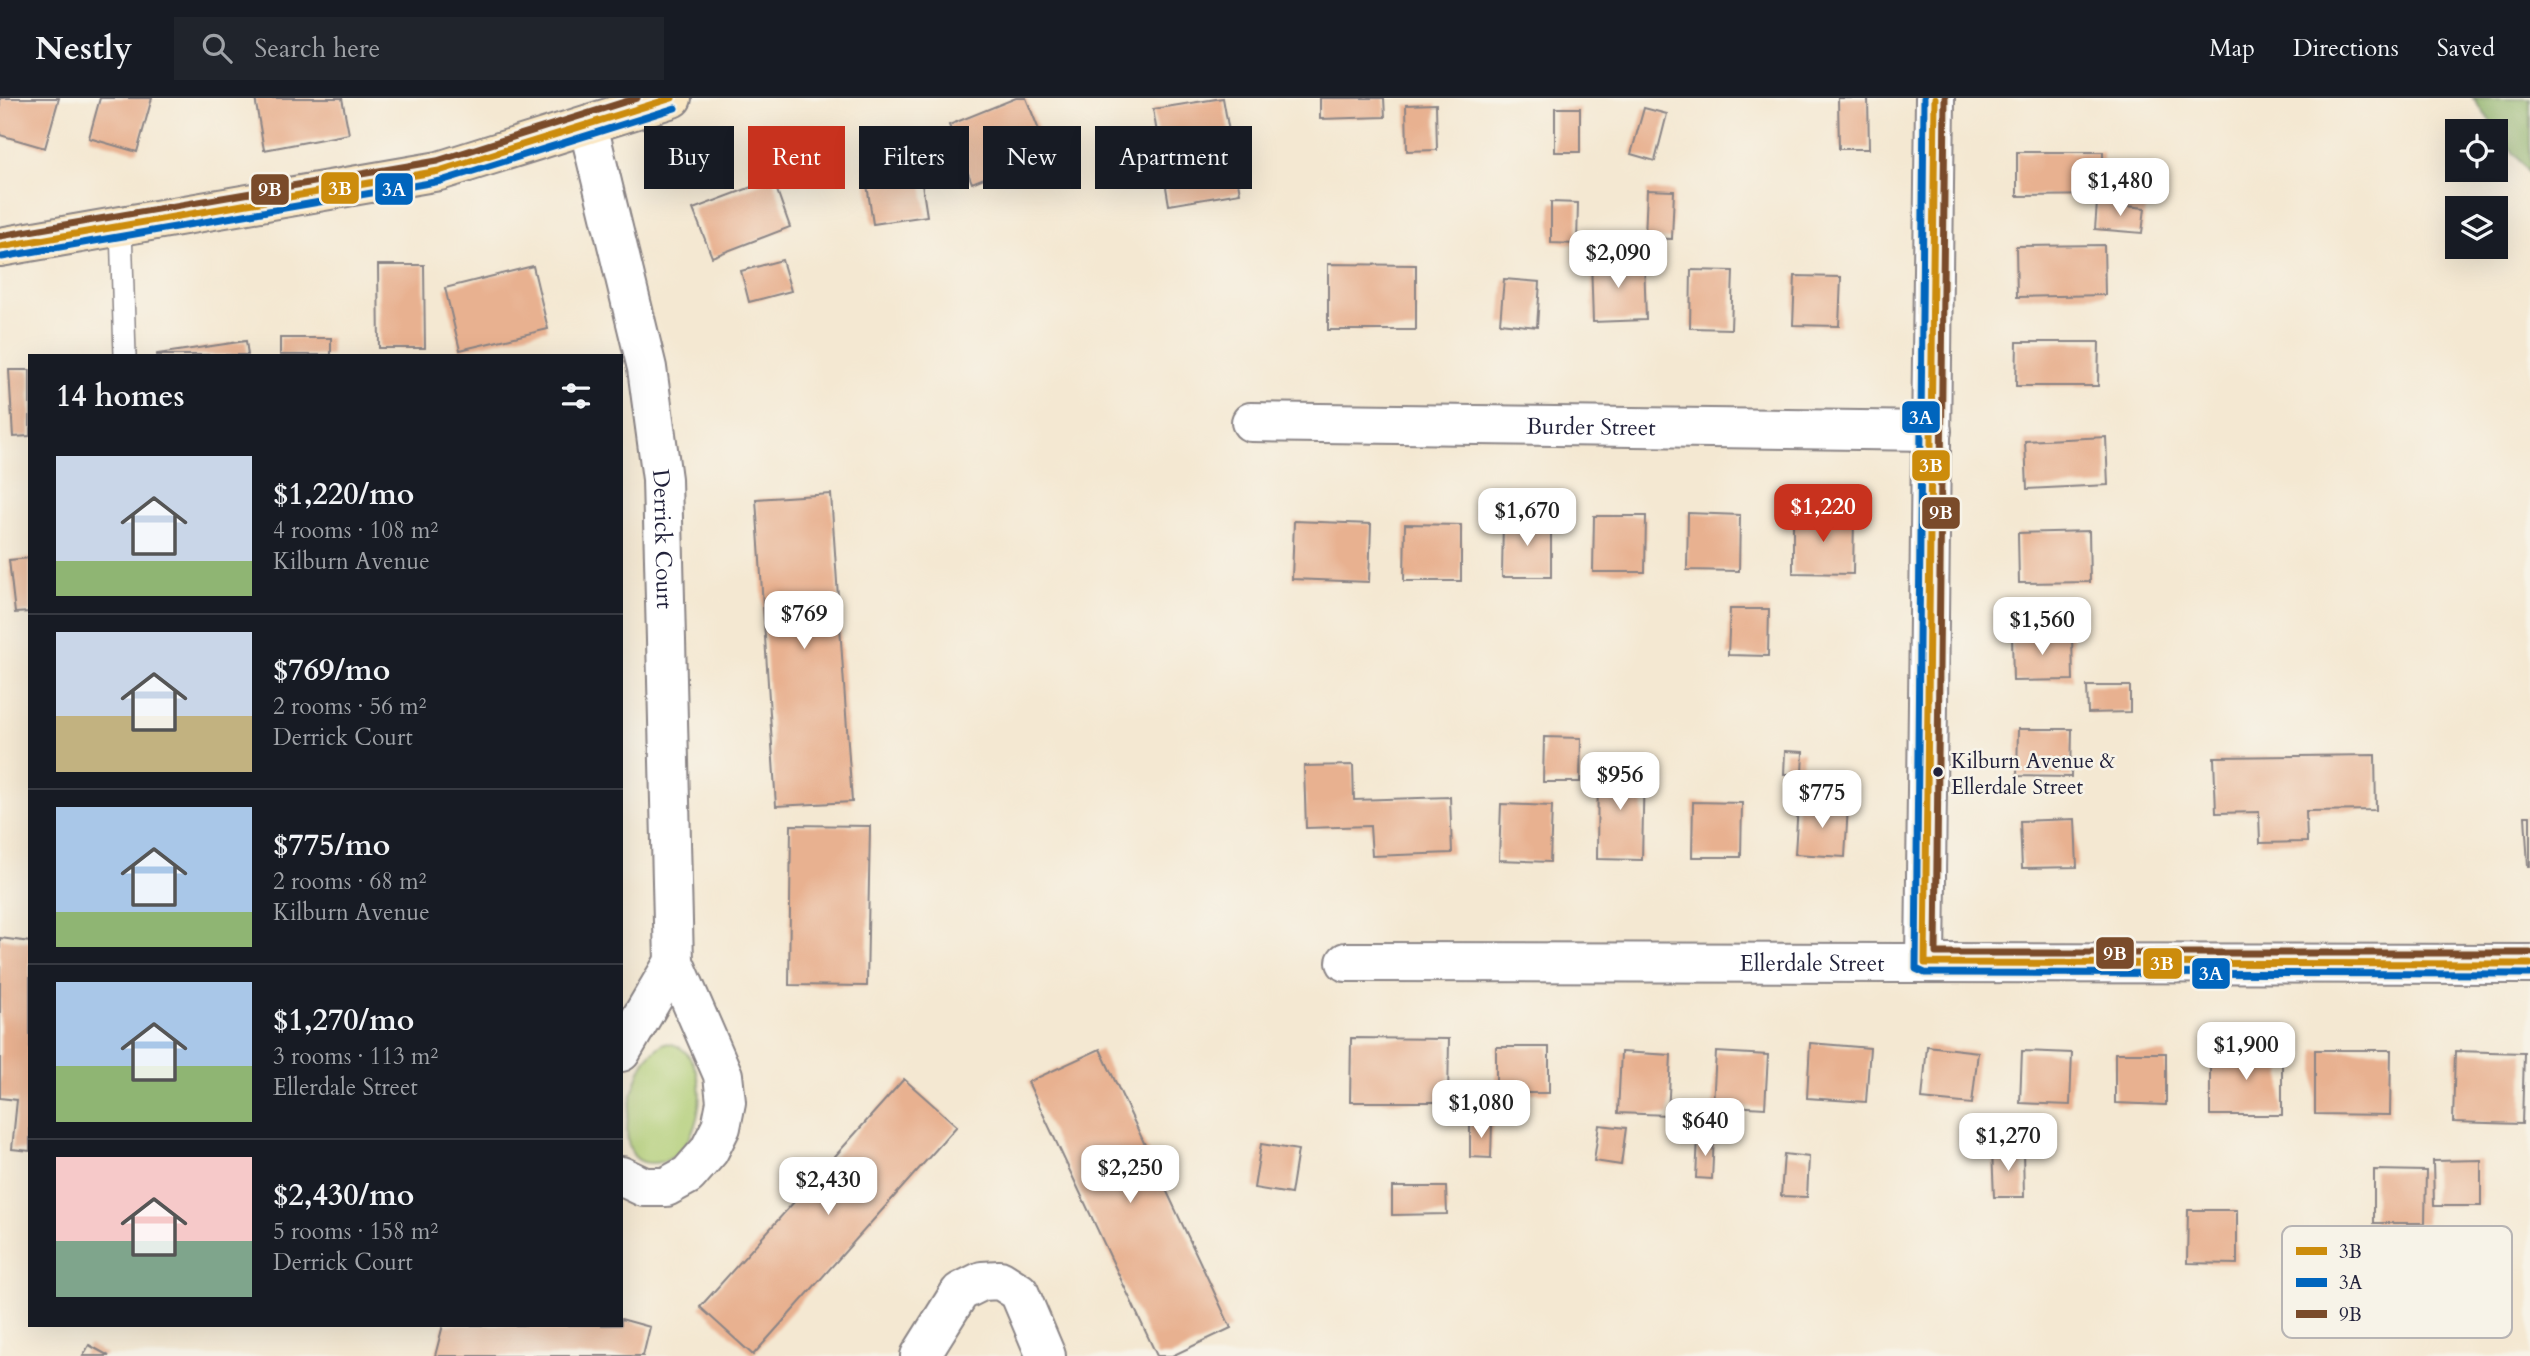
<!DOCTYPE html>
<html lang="en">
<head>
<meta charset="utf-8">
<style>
  :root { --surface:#171b24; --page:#20242c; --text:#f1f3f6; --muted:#9ea1a6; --line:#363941; --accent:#c8321e }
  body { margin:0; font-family:Cardo,serif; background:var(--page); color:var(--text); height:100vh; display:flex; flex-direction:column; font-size:26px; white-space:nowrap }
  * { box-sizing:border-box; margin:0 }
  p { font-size:23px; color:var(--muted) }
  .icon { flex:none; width:38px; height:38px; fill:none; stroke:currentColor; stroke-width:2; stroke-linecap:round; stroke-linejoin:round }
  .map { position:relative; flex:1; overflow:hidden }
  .side { position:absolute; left:28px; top:256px; width:595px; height:973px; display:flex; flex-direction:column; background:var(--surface); border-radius:0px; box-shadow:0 7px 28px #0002 }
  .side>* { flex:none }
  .banner { position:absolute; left:644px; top:28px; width:665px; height:63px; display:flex; gap:14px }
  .controls { position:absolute; left:2445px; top:21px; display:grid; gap:14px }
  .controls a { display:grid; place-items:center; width:63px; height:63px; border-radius:0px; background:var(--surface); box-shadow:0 7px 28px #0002; font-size:35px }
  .price { position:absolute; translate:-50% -60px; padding:0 16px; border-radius:14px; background:#fff; color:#222; font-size:23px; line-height:46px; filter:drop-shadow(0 2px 4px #0008) }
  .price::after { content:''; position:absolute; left:50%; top:42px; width:21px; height:16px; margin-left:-10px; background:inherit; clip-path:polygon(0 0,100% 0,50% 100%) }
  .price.selected { background:var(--accent); color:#fff }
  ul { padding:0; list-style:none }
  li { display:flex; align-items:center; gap:21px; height:175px; padding:0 28px }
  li+li { border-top:2px solid var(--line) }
  li span { display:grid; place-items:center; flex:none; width:196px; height:140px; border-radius:0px; color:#555 }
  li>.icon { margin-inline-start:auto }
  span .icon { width:84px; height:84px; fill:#fffc; stroke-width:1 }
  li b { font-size:30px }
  h2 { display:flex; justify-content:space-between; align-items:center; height:84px; padding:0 28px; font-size:30px }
  .tag { padding:0 24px; border-radius:0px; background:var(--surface); box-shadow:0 7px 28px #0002; font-size:24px; line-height:63px }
  .tag.selected { background:var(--accent); color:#fff }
  header { display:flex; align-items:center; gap:42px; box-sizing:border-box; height:98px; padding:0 35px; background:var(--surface); border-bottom:2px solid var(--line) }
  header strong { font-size:33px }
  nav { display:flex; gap:38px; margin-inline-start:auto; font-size:24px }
  .search { width:490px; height:63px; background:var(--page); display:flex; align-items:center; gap:18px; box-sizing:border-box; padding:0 24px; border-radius:0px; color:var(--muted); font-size:26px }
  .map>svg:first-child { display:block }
  .green { fill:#afcc73; stroke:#687757; stroke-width:2 }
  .forest { fill:#8bb065; stroke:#566950; stroke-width:2 }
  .building { fill:#e8b190 }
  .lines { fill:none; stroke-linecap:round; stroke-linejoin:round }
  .lane-casing { stroke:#8b8586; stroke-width:24 }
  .street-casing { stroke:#8b8586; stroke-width:42 }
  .secondary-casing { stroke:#8b8586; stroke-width:42 }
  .lane { stroke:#fff; stroke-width:21 }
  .street { stroke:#fff; stroke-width:38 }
  .secondary { stroke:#fae7c3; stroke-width:38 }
  .bus-1-casing { stroke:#f7f3e8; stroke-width:12 }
  .bus-2-casing { stroke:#f7f3e8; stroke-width:12 }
  .bus-3-casing { stroke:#f7f3e8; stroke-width:12 }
  .bus-1 { stroke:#cc8c0c; stroke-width:7 }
  .bus-2 { stroke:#0065bd; stroke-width:7 }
  .bus-3 { stroke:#7a4b2a; stroke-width:7 }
  .bus-dot { fill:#22223b; stroke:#f7f3e8; stroke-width:2.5 }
  .labels { text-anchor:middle; stroke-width:5; stroke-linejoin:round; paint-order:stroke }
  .bus-label { font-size:21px; fill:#22223b; stroke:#f7f3e8; text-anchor:start }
  .street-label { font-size:23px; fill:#22223b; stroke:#f7f3e8 }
  .key { fill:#f7f3e8; stroke:#b7b4b4; stroke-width:2 }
  .key-label { font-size:19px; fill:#22223b }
  .line-badge { stroke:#f7f3e8; stroke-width:2.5 }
  .badge-label { font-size:19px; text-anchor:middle; font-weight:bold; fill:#fff }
</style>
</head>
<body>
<header>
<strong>Nestly</strong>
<div class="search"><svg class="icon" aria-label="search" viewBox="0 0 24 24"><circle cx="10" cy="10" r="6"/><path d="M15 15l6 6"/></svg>Search here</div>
<nav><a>Map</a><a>Directions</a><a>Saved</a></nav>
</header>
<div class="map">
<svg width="2530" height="1258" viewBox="0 0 2530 1258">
  <rect width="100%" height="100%" fill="#f7f3e8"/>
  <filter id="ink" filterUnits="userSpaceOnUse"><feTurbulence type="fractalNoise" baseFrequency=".0143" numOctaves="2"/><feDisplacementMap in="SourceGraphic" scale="14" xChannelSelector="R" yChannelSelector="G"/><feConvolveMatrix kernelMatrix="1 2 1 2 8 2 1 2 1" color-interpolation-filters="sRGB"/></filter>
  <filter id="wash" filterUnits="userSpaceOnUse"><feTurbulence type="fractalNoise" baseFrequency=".00686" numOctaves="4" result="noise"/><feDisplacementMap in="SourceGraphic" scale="28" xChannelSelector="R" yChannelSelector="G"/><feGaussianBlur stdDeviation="1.57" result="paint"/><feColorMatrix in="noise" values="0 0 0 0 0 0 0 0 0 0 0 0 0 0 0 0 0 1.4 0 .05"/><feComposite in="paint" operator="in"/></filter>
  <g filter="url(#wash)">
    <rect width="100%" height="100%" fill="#f4e8d2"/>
    <path class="green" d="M 664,945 C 718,946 709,1067 650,1065 C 609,1064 633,983 645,963 C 650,955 657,950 664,945 Z"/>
    <path class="forest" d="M 2473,0 L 2530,0 L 2530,77 Z"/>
    <g id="blocks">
      <path class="building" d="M 0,0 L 59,0 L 45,50 L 0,37 Z
        M 100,0 L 152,0 L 137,54 L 89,40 Z
        M 255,0 L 342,0 L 349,36 L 264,52 Z
        M 1016,0 L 1026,0 L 1048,54 L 972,85 L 949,27 Z
        M 1223,0 L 1240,95 L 1169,107 L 1153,11 Z
        M 1320,0 L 1384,0 L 1385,19 L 1320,21 Z
        M 1838,0 L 1868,0 L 1869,51 L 1839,51 Z
        M 1436,6 L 1437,52 L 1407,53 L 1406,7 Z
        M 1555,10 L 1580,10 L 1580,54 L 1555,54 Z
        M 1644,10 L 1667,16 L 1655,63 L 1631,56 Z
        M 2017,54 L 2103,54 L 2103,97 L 2017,98 Z
        M 918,60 L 927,118 L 873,126 L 864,67 Z
        M 773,81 L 790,129 L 712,159 L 693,111 Z
        M 1647,92 L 1674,93 L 1672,141 L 1645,140 Z
        M 1551,104 L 1578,105 L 1577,146 L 1551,145 Z
        M 2097,105 L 2145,110 L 2142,135 L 2095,131 Z
        M 2104,147 L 2105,197 L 2017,199 L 2016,148 Z
        M 1644,161 L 1646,222 L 1593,224 L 1591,162 Z
        M 782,162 L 791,193 L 749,204 L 741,173 Z
        M 1328,166 L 1416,167 L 1416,232 L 1328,232 Z
        M 378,167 L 424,167 L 425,250 L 379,250 Z
        M 533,168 L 548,231 L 460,252 L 445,190 Z
        M 1691,172 L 1733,173 L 1731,231 L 1690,230 Z
        M 1795,178 L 1841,179 L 1839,228 L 1793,227 Z
        M 1504,181 L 1540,184 L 1537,229 L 1500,225 Z
        M 280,240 L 331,240 L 331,257 L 280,257 Z
        M 246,243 L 248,257 L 157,257 L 157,256 Z
        M 2017,244 L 2099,244 L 2098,288 L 2016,288 Z
        M 9,272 L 30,272 L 30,338 L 13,339 Z
        M 2106,339 L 2108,387 L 2027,391 L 2025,343 Z
        M 831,396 L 852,704 L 776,708 L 756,401 Z
        M 1688,415 L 1740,417 L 1739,473 L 1687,472 Z
        M 1793,417 L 1854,418 L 1853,476 L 1793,475 Z
        M 1594,418 L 1646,418 L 1645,474 L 1593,474 Z
        M 1503,421 L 1551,422 L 1551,479 L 1502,479 Z
        M 1294,423 L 1371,426 L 1369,484 L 1292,481 Z
        M 1405,426 L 1461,427 L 1461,483 L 1404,483 Z
        M 2089,433 L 2090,484 L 2019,485 L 2018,435 Z
        M 30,460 L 30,514 L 15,515 L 9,462 Z
        M 1730,511 L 1769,511 L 1768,558 L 1728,557 Z
        M 2072,536 L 2073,582 L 2013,583 L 2012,537 Z
        M 2087,588 L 2130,588 L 2130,614 L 2088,615 Z
        M 2018,631 L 2072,631 L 2071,679 L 2017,678 Z
        M 1544,639 L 1581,640 L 1580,684 L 1543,684 Z
        M 1785,653 L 1803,654 L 1802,676 L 1784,676 Z
        M 2375,657 L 2376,712 L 2306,713 L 2307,744 L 2260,745 L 2259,714 L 2216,715 L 2214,659 Z
        M 1353,667 L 1354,702 L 1450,699 L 1452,755 L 1372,758 L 1370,728 L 1306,730 L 1304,668 Z
        M 1598,667 L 1644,667 L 1642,762 L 1597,761 Z
        M 1693,704 L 1742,705 L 1741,759 L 1692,759 Z
        M 1501,706 L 1552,708 L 1550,764 L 1499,762 Z
        M 1798,706 L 1848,708 L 1845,759 L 1795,756 Z
        M 2525,718 L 2530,718 L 2530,768 L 2528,768 Z
        M 2075,721 L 2077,769 L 2022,770 L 2020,723 Z
        M 791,727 L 870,728 L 867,888 L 789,887 Z
        M 0,840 L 30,844 L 30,1053 L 12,1051 L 17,1002 L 0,1000 Z
        M 1351,940 L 1449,941 L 1448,1004 L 1350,1004 Z
        M 1810,945 L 1870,950 L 1866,1004 L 1807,1000 Z
        M 1927,948 L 1978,954 L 1972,1006 L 1922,1001 Z
        M 1496,949 L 1549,949 L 1549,995 L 1496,995 Z
        M 2210,950 L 2282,951 L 2282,1017 L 2210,1017 Z
        M 1100,951 L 1231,1230 L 1172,1258 L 1157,1258 L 1028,984 Z
        M 2315,952 L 2391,952 L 2390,1017 L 2315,1016 Z
        M 2022,953 L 2072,955 L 2070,1007 L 2020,1005 Z
        M 2455,953 L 2524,955 L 2522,1026 L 2453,1024 Z
        M 1621,954 L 1671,957 L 1668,1017 L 1618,1015 Z
        M 1716,954 L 1768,957 L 1765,1010 L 1713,1007 Z
        M 2115,955 L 2166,955 L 2166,1007 L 2115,1005 Z
        M 904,981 L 957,1028 L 753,1257 L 700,1209 Z
        M 1470,1024 L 1492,1024 L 1491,1060 L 1470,1059 Z
        M 1599,1027 L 1626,1030 L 1621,1067 L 1594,1063 Z
        M 1698,1038 L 1714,1039 L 1712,1081 L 1696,1080 Z
        M 1261,1046 L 1298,1052 L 1291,1096 L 1254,1090 Z
        M 2023,1051 L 2024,1099 L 1994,1099 L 1992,1052 Z
        M 1784,1056 L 1809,1059 L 1807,1099 L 1781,1098 Z
        M 2481,1062 L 2481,1108 L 2434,1108 L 2433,1063 Z
        M 2374,1072 L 2426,1073 L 2425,1125 L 2374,1125 Z
        M 1392,1089 L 1446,1089 L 1447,1116 L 1392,1117 Z
        M 2188,1112 L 2237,1112 L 2237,1166 L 2187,1165 Z
        M 621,1221 L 650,1229 L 643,1258 L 435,1258 L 443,1227 L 621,1227 Z
        M 89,1247 L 109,1258 L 83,1258 Z"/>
    </g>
  </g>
  <g filter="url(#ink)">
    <use href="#blocks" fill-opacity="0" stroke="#8b8586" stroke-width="2"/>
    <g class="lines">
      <g class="lane-casing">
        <path id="lane" d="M 121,129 L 125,257"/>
      </g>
      <g class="street-casing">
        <g id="street">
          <path id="s1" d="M 588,27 L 647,270 L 662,381 L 674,864 L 723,977 L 726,1004 L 721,1029 L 709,1053 L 688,1077 L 666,1089 L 644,1089 L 621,1078"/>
          <path id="s2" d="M 1251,324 L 1932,333"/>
          <path id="s3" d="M 1346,864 L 2530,866"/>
          <path d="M 1925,865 L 1935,0"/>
          <path d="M 621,954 L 674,864"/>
          <path d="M 920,1258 L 960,1194 L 982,1183 L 1000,1182 L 1019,1194 L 1046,1258"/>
        </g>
      </g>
      <g class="secondary-casing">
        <path id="secondary" d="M 0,149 L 439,73 L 672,0"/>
      </g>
      <use href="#lane" class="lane"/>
      <use href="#street" class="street"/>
      <use href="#secondary" class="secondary"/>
      <g class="bus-1-casing">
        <path id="bus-1" d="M 1935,0 L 1925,865 L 2530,866
          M 0,149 L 439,73 L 672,0"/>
      </g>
      <g class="bus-2-casing">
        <path id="bus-2" d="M 1924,0 L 1916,871 L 1925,875 L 2530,876
          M 2,159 L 441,83 L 675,10"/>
      </g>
      <g class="bus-3-casing">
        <path id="bus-3" d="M 1945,0 L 1936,855 L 2530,855
          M 0,138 L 437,63 L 637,0"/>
      </g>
      <use href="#bus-1" class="bus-1"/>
      <use href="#bus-2" class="bus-2"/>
      <use href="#bus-3" class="bus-3"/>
    </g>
  </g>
  <circle class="bus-dot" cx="1938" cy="674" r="6"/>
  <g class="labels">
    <g class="bus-label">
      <text x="1951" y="670">Kilburn Avenue &amp;<tspan x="1951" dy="26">Ellerdale Street</tspan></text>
    </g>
    <g class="street-label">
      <text dy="8" stroke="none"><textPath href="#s2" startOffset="340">Burder Street</textPath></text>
      <text dy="8" stroke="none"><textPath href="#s1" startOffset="422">Derrick Court</textPath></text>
      <text dy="8" stroke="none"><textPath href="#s3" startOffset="466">Ellerdale Street</textPath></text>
    </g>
  </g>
  <rect x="2282" y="1128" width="230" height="112" rx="10" class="key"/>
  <rect x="2296" y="1149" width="31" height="8" fill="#cc8c0c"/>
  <rect x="2296" y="1180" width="31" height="9" fill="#0065bd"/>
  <rect x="2296" y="1212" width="31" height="8" fill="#7a4b2a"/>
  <g class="key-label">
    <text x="2339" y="1160">3B</text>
    <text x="2339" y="1191">3A</text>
    <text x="2339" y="1223">9B</text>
  </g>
  <g class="line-badge">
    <rect x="320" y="73" width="40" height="34" rx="7" fill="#cc8c0c"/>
    <rect x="374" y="74" width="40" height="34" rx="7" fill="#0065bd"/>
    <rect x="250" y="75" width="40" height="33" rx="7" fill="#7a4b2a"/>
    <rect x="1901" y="302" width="40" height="34" rx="7" fill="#0065bd"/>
    <rect x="1911" y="351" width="40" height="33" rx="7" fill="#cc8c0c"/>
    <rect x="1921" y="398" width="40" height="34" rx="7" fill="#7a4b2a"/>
    <rect x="2095" y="838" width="40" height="34" rx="7" fill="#7a4b2a"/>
    <rect x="2142" y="849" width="41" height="33" rx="7" fill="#cc8c0c"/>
    <rect x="2191" y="859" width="40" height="33" rx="7" fill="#0065bd"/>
  </g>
  <g class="badge-label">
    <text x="340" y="97">3B</text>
    <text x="394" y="98">3A</text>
    <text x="270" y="98">9B</text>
    <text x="1921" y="326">3A</text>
    <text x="1931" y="374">3B</text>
    <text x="1941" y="421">9B</text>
    <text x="2115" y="862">9B</text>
    <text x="2162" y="872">3B</text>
    <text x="2211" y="882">3A</text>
  </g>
</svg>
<div class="controls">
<a><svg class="icon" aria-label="locate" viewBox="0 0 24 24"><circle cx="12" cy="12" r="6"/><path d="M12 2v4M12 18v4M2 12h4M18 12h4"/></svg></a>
<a><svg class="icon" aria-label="layers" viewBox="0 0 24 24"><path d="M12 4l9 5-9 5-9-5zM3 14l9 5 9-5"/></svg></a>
</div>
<b class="price" style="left:2120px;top:120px">$1,480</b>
<b class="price" style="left:1618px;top:192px">$2,090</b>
<b class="price selected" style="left:1823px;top:446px">$1,220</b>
<b class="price" style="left:1527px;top:450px">$1,670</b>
<b class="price" style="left:804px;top:553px">$769</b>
<b class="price" style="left:2042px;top:559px">$1,560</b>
<b class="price" style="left:1620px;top:714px">$956</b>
<b class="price" style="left:1822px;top:732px">$775</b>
<b class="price" style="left:2246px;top:984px">$1,900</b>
<b class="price" style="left:1481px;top:1042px">$1,080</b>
<b class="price" style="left:1705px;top:1060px">$640</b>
<b class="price" style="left:2008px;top:1075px">$1,270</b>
<b class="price" style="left:1130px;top:1107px">$2,250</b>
<b class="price" style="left:828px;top:1119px">$2,430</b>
<div class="banner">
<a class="tag">Buy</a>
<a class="tag selected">Rent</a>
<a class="tag">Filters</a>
<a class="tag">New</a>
<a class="tag">Apartment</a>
</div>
<section class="side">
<h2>14 homes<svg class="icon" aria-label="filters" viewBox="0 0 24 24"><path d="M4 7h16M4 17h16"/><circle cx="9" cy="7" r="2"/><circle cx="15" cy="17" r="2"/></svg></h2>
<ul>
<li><span style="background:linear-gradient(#c9d6e8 75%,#8fb573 0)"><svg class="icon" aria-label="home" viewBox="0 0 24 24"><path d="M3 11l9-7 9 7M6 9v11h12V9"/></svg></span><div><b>$1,220/mo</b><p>4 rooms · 108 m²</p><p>Kilburn Avenue</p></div></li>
<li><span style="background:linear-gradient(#c9d6e8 60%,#c2b280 0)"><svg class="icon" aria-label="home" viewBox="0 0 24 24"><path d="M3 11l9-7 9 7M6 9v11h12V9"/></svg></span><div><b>$769/mo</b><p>2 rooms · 56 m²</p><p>Derrick Court</p></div></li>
<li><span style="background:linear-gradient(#a9c7e8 75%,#8fb573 0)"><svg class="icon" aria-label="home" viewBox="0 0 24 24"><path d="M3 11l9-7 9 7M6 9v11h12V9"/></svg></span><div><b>$775/mo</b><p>2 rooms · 68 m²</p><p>Kilburn Avenue</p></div></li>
<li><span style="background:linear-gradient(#a9c7e8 60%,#8fb573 0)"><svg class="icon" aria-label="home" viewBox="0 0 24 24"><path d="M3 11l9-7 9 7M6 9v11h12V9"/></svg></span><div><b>$1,270/mo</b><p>3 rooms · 113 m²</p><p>Ellerdale Street</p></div></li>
<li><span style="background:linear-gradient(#f6c9c9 60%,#7fa58c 0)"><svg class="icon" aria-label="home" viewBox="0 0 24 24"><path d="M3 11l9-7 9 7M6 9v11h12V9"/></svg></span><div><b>$2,430/mo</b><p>5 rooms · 158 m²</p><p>Derrick Court</p></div></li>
</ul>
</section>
</div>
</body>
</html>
